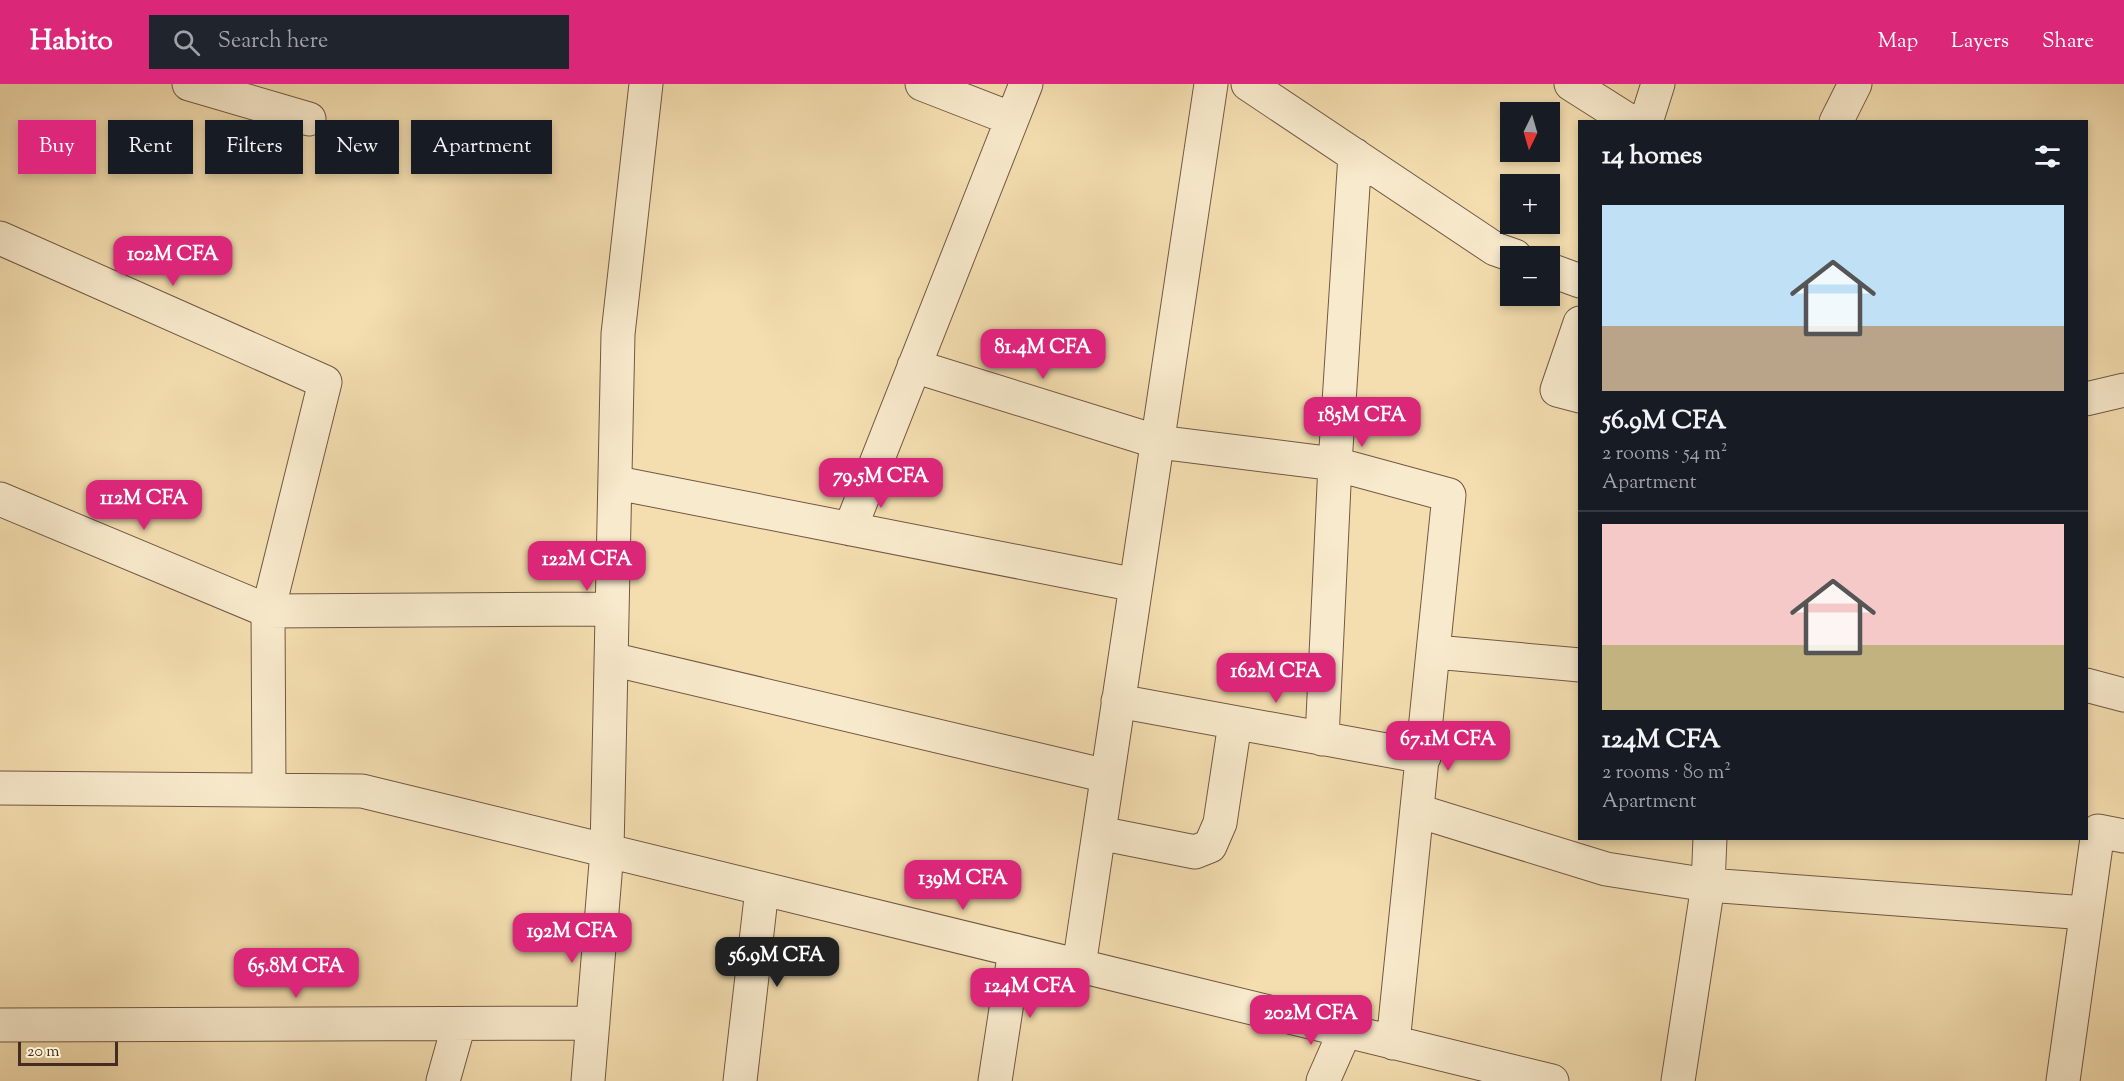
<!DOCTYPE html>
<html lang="en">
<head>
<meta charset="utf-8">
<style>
  :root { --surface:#171b24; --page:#20242c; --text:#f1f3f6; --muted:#9ea1a6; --line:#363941; --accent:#db2777 }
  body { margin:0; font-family:"Sorts Mill Goudy",serif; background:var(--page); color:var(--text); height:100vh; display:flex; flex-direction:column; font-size:22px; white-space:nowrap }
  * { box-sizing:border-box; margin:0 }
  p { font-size:20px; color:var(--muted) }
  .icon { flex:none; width:33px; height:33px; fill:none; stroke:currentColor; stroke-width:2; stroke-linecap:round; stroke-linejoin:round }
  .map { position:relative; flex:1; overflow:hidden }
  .sheet { position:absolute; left:1578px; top:36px; width:510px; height:720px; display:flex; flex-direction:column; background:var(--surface); border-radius:0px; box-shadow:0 3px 9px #0003 }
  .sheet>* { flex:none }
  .top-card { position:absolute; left:18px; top:36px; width:570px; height:54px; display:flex; gap:12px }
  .needle { width:39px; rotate:185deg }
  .controls { position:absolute; left:1500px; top:18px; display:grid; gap:12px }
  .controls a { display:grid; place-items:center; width:60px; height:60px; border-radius:0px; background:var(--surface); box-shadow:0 3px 9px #0003; font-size:30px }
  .scale { position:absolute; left:18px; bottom:15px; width:100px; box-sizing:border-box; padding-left:6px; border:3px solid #462b20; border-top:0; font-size:16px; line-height:21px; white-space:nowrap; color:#462b20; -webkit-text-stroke:4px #f8eacc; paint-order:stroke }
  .price { position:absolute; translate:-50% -51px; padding:0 14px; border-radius:12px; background:var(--accent); color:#fff; font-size:20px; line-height:39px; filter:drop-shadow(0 2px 3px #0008) }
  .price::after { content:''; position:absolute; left:50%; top:36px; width:18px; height:14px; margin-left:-9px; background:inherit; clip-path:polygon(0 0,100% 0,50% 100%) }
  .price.current { background:#222; color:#fff }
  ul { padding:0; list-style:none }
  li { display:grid; align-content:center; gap:12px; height:318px; padding:0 24px }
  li+li { border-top:2px solid var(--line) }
  li span { display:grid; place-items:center; height:186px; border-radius:0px; color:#555 }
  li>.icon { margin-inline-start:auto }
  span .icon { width:108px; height:108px; fill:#fffc; stroke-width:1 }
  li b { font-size:26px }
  h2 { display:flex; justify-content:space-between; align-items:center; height:72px; padding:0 24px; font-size:26px }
  .tag { padding:0 21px; border-radius:0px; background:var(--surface); box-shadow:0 3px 9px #0003; font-size:21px; line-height:54px }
  .tag.current { background:var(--accent); color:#fff }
  header { display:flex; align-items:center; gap:36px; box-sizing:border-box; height:84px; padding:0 30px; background:var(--accent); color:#fff }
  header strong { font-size:28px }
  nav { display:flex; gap:33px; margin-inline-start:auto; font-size:21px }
  .search { width:420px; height:54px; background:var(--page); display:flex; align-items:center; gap:15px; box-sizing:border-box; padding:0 21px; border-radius:0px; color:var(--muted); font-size:22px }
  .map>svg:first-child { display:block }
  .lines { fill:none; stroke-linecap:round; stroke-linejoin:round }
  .minor-casing { stroke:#725844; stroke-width:35 }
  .minor { stroke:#f8eacc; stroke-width:33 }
</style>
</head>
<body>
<header>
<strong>Habito</strong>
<div class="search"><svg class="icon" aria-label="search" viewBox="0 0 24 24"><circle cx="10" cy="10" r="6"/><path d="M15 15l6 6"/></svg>Search here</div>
<nav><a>Map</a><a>Layers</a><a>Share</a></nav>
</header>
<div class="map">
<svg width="2124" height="997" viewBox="0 0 2124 997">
  <rect width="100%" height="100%" fill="#f4deb0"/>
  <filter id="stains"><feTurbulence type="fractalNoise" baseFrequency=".00333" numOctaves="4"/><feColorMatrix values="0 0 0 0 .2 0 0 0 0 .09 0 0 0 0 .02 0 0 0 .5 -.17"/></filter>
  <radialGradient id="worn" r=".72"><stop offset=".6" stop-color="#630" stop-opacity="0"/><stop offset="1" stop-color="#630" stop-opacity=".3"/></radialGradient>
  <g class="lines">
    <g class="minor-casing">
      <path id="minor" d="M 189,0 L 309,35
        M 922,0 L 1012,35
        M 1248,0 L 1495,165 L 1515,172
        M 1571,0 L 1631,38
        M 1646,38 L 1658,0
        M 1836,38 L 1855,0
        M 0,154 L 325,298 L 268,527 L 269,706
        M 1550,186 L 1580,197
        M 1580,239 L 1557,306 L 1580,312
        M 914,282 L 1158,358 L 1335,380 L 1449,411 L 1393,959
        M 2086,315 L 2124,306
        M 617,399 L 1136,501
        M 0,415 L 268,527 L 612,525
        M 850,445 L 1026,0
        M 1435,568 L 1580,581
        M 611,575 L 1107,692
        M 2086,601 L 2124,611
        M 1118,617 L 1424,673
        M 1322,655 L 1335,380 L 1355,71
        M 0,704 L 362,707 L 1552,997
        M 1418,727 L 1606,785 L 1708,801 L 2086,829
        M 1099,749 L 1195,768 L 1210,762 L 1220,739 L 1235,639
        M 1079,882 L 1211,0
        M 0,941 L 593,939
        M 443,997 L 459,940
        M 588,997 L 607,767 L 618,250 L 646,0
        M 740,997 L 762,805
        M 995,997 L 1015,866
        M 1323,997 L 1345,947
        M 1678,997 L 1708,801 L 1710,754
        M 2063,997 L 2098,747 L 2124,752"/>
    </g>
    <use href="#minor" class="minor"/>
  </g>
  <rect width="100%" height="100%" filter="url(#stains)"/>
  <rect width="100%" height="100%" fill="url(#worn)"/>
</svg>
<div class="controls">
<a><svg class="needle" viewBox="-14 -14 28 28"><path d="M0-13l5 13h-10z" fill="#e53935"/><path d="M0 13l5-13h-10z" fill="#9ea1a6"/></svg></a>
<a>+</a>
<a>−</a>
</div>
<div class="scale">20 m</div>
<b class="price" style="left:173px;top:203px">102M CFA</b>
<b class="price" style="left:1043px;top:296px">81.4M CFA</b>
<b class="price" style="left:1362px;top:364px">185M CFA</b>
<b class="price" style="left:881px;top:425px">79.5M CFA</b>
<b class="price" style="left:144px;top:447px">112M CFA</b>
<b class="price" style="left:587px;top:508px">122M CFA</b>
<b class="price" style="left:1276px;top:620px">162M CFA</b>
<b class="price" style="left:1448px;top:688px">67.1M CFA</b>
<b class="price" style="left:963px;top:827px">139M CFA</b>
<b class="price" style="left:572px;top:880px">192M CFA</b>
<b class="price current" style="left:777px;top:904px">56.9M CFA</b>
<b class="price" style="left:296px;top:915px">65.8M CFA</b>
<b class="price" style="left:1030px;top:935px">124M CFA</b>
<b class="price" style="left:1311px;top:962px">202M CFA</b>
<div class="top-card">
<a class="tag current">Buy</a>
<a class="tag">Rent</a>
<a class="tag">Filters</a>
<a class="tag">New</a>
<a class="tag">Apartment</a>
</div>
<section class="sheet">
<h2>14 homes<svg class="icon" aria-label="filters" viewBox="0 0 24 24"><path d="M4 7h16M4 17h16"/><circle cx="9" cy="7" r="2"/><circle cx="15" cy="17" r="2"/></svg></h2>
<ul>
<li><span style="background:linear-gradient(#bfe0f5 65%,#b9a48a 0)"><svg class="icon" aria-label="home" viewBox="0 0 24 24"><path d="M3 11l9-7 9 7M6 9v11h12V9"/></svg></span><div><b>56.9M CFA</b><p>2 rooms · 54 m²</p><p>Apartment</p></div></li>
<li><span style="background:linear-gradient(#f6c9c9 65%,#c2b280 0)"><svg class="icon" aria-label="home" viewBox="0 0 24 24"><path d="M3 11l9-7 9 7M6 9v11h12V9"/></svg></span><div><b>124M CFA</b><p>2 rooms · 80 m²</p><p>Apartment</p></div></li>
</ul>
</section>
</div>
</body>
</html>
